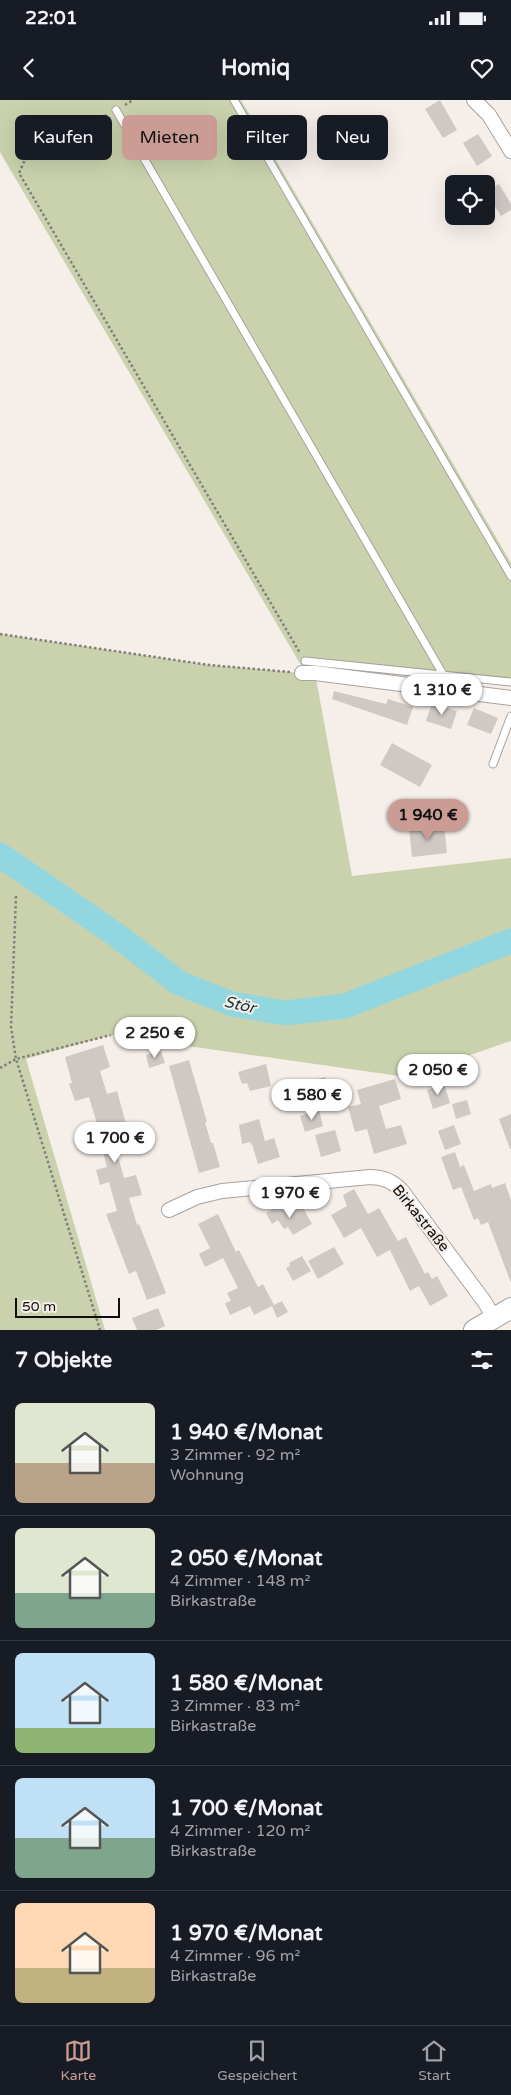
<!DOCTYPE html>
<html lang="de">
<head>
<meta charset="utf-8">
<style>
  :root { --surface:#171b24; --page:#242831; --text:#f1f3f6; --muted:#9ea1a6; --line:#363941; --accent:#ca9c94 }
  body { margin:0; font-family:"Varela Round",sans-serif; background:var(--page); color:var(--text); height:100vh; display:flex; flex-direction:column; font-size:19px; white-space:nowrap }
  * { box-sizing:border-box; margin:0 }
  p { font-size:16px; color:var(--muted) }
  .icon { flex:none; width:28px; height:28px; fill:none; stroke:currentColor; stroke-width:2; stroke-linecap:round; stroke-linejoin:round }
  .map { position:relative; height:1230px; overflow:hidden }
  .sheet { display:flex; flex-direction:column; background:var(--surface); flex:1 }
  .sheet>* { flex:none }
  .top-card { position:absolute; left:15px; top:15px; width:481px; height:45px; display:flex; gap:10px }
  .controls { position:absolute; left:445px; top:75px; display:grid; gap:10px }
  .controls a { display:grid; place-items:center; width:50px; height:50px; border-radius:8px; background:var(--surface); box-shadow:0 5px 20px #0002; font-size:25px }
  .scale { position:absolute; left:15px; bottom:12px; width:105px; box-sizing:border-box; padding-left:5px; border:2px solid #110f0d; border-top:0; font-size:14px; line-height:18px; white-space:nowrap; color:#110f0d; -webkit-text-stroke:4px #f5eee9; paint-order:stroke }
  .price { position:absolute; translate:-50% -42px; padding:0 11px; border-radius:18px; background:#fff; color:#222; font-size:16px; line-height:32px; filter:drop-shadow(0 1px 2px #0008) }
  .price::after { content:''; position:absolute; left:50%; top:30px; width:15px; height:11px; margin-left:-8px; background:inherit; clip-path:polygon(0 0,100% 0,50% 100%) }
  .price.active { background:var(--accent); color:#111 }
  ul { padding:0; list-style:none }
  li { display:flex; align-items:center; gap:15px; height:125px; padding:0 15px }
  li+li { border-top:1px solid var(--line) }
  li span { display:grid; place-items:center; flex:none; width:140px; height:100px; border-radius:8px; color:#555 }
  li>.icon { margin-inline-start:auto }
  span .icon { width:60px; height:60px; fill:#fffc; stroke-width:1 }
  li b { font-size:21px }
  h2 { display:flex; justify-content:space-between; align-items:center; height:60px; padding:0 15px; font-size:21px }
  .chip { padding:0 18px; border-radius:8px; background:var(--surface); box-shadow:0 5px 20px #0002; font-size:18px; line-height:45px }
  .chip.active { background:var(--accent); color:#111 }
  .status { display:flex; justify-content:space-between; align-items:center; height:35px; padding:0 25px; background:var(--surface); direction:ltr }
  .status svg { height:14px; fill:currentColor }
  header { display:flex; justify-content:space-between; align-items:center; height:65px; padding:0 15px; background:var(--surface); font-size:22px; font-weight:800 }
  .dock { display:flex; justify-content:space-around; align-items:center; height:70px; border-top:1px solid var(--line); background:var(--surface); font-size:14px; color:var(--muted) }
  .dock a { display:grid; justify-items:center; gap:2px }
  .dock .active { color:var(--accent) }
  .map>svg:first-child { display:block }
  .green { fill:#c9d2ad; fill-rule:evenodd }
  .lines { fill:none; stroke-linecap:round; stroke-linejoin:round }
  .river { stroke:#92d7df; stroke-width:25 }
  .building { fill:#cfc8c3 }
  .lane-casing { stroke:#a9a29e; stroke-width:9 }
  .street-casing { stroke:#a9a29e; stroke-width:16 }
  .secondary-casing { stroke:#a9a29e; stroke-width:22 }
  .path { stroke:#837f7b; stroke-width:2.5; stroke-dasharray:2.5 2.5; stroke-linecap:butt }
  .lane { stroke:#fff; stroke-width:7 }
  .street { stroke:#fff; stroke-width:14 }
  .secondary { stroke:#fff; stroke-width:20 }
  .labels { text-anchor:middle; stroke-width:4; stroke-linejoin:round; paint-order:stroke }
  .street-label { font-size:15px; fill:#110f0d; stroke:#f5eee9 }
  .water-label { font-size:16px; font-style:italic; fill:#113438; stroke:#f5eee9 }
</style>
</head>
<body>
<div class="status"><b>22:01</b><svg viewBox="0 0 49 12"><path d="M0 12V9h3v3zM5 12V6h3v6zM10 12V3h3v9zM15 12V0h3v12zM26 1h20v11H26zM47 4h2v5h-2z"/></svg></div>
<header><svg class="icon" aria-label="back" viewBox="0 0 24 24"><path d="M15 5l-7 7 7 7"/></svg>Homiq<svg class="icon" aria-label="heart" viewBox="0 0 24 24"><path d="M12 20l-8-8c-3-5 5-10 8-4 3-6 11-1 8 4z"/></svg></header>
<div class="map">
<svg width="511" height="1230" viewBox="0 0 511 1230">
  <rect width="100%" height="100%" fill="#f5eee9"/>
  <path class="green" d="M 0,0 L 241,0 L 511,463 L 511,585 L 302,567 L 0,52 Z
    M 0,534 L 209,565 L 302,573 L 315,573 L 352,776 L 511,758 L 511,941 L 406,977 L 111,935 L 26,959 L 105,1230 L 0,1230 ZM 47,789 L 115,834 L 163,871 Z"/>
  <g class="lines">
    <path class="river" d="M 0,755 L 115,834 L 179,883 L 232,904 L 285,913 L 345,906 L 511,841"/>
  </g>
  <path class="building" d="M 440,0 L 457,30 L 443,38 L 425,9 Z
    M 478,34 L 492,56 L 477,66 L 463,43 Z
    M 499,84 L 511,104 L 511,110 L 501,116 L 486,92 Z
    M 334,591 L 386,604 L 388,599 L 413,607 L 407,625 L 332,599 Z
    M 432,603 L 457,611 L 451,629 L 426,621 Z
    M 474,608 L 498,618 L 491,634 L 467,625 Z
    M 392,643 L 432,665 L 420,687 L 380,665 Z
    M 444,725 L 447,753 L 412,757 L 409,728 Z
    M 103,945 L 110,967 L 100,971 L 107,994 L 117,991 L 133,1049 L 117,1053 L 124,1078 L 136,1075 L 142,1095 L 129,1098 L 137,1125 L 139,1124 L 166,1193 L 147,1200 L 136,1171 L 129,1174 L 106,1114 L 117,1111 L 109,1082 L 100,1085 L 96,1070 L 107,1067 L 96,1027 L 98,1027 L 89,997 L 75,1001 L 69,984 L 72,983 L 65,957 Z
    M 161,951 L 165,963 L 149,968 L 146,955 Z
    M 189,960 L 207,1022 L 205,1022 L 211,1043 L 213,1043 L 220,1067 L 199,1073 L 169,966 Z
    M 266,964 L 271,986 L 250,991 L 247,983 L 242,984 L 238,972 Z
    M 325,977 L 330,995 L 315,1000 L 309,981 Z
    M 395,979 L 401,999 L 379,1006 L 386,1029 L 401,1025 L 407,1044 L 374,1054 L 367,1029 L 355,1032 L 348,1007 L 361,1004 L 357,990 Z
    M 444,984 L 450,1003 L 433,1009 L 427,990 Z
    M 467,1000 L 471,1014 L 456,1019 L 452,1004 Z
    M 319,1010 L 323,1026 L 305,1032 L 300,1016 Z
    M 511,1014 L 511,1049 L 510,1049 L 499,1019 Z
    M 259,1019 L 265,1041 L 274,1038 L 280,1057 L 258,1064 L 252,1044 L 251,1045 L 250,1042 L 242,1044 L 239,1025 Z
    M 454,1025 L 461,1044 L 445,1050 L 438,1031 Z
    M 335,1030 L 341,1051 L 321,1057 L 315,1035 Z
    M 455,1052 L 460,1067 L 464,1065 L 474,1091 L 491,1084 L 492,1088 L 505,1083 L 511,1100 L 511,1183 L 488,1122 L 481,1125 L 478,1118 L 474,1120 L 461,1087 L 453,1090 L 441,1057 Z
    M 354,1089 L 368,1114 L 379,1108 L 398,1141 L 406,1137 L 425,1174 L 428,1172 L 432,1179 L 437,1176 L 448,1196 L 430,1206 L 419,1186 L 410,1191 L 390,1150 L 377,1157 L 361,1128 L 344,1138 L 331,1115 L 347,1106 L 343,1095 Z
    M 282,1104 L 288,1114 L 302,1106 L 312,1124 L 293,1135 L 288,1127 L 284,1129 L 278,1120 L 272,1124 L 266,1113 Z
    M 218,1114 L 236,1152 L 239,1150 L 258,1187 L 263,1184 L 274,1205 L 272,1206 L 282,1201 L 288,1212 L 277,1218 L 272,1206 L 254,1215 L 250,1206 L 230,1215 L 225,1203 L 231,1201 L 227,1193 L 238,1188 L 223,1158 L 205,1167 L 199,1154 L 210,1148 L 198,1124 Z
    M 334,1147 L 344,1164 L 318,1179 L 308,1161 Z
    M 302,1156 L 311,1171 L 293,1181 L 286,1168 L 290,1166 L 289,1163 Z
    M 158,1208 L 165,1226 L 156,1230 L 137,1230 L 132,1218 Z"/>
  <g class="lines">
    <g class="lane-casing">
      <path id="lane" d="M 234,0 L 511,476
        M 116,10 L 444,576
        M 305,561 L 511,582
        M 493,664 L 511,616"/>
    </g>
    <g class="street-casing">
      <path id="street" d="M 474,0 L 489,15 L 511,51
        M 302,573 L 315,573 L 511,598
        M 169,1110 L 197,1097 L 222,1091 L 370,1077 C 383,1077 393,1081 402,1091 L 484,1201 L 494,1218"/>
    </g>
    <g class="secondary-casing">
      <path id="secondary" d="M 474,1230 L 511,1208"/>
    </g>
    <path class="path" d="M 125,5 L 133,0
      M 107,15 L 25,60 L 19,73 L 300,553
      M 0,534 L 209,565 L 290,572
      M 16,796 L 11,927 L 16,959 L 111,935
      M 0,968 L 16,959 L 100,1230"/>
    <use href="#lane" class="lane"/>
    <use href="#street" class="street"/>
    <use href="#secondary" class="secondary"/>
  </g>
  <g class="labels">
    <g class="street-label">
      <text transform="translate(421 1118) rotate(51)" y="5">Birkastraße</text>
    </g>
    <g class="water-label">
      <text transform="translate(240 904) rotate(13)" y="6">Stör</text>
    </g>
  </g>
</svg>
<div class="controls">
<a><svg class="icon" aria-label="locate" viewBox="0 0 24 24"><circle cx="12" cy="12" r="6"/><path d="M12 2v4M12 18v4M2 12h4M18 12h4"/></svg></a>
</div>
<div class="scale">50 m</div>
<b class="price" style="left:442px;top:616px">1 310 €</b>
<b class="price active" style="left:428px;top:741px">1 940 €</b>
<b class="price" style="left:155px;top:959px">2 250 €</b>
<b class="price" style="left:438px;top:996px">2 050 €</b>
<b class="price" style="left:312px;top:1021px">1 580 €</b>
<b class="price" style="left:115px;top:1064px">1 700 €</b>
<b class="price" style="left:290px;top:1119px">1 970 €</b>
<div class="top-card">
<a class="chip">Kaufen</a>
<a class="chip active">Mieten</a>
<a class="chip">Filter</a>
<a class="chip">Neu</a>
</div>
</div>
<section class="sheet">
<h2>7 Objekte<svg class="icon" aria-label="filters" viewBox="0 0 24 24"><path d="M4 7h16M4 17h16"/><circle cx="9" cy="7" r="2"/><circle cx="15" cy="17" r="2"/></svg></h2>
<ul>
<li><span style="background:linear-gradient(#dfe7d0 60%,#b9a48a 0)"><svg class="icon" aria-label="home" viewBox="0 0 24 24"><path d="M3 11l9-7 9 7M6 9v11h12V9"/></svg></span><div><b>1 940 €/Monat</b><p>3 Zimmer · 92 m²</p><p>Wohnung</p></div></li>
<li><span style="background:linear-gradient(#dfe7d0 65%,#7fa58c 0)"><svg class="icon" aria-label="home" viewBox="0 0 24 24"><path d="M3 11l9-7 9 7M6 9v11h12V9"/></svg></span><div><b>2 050 €/Monat</b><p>4 Zimmer · 148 m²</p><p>Birkastraße</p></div></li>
<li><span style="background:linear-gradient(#bfe0f5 75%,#8fb573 0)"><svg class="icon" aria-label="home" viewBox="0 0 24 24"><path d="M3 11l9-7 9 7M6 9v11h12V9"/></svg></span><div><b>1 580 €/Monat</b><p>3 Zimmer · 83 m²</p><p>Birkastraße</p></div></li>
<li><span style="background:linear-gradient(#bfe0f5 60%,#7fa58c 0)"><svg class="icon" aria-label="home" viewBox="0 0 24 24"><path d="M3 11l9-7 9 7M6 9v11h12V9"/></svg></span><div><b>1 700 €/Monat</b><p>4 Zimmer · 120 m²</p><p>Birkastraße</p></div></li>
<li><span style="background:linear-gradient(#ffd9b3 65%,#c2b280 0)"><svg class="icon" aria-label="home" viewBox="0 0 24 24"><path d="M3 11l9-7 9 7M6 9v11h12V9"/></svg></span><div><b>1 970 €/Monat</b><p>4 Zimmer · 96 m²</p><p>Birkastraße</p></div></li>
</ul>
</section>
<nav class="dock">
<a class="active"><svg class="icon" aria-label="map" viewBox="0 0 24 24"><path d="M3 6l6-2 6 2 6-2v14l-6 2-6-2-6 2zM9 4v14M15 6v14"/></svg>Karte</a>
<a><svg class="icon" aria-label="saved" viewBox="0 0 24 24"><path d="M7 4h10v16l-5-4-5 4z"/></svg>Gespeichert</a>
<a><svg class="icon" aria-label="home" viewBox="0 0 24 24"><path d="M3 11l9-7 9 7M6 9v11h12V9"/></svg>Start</a>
</nav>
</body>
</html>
